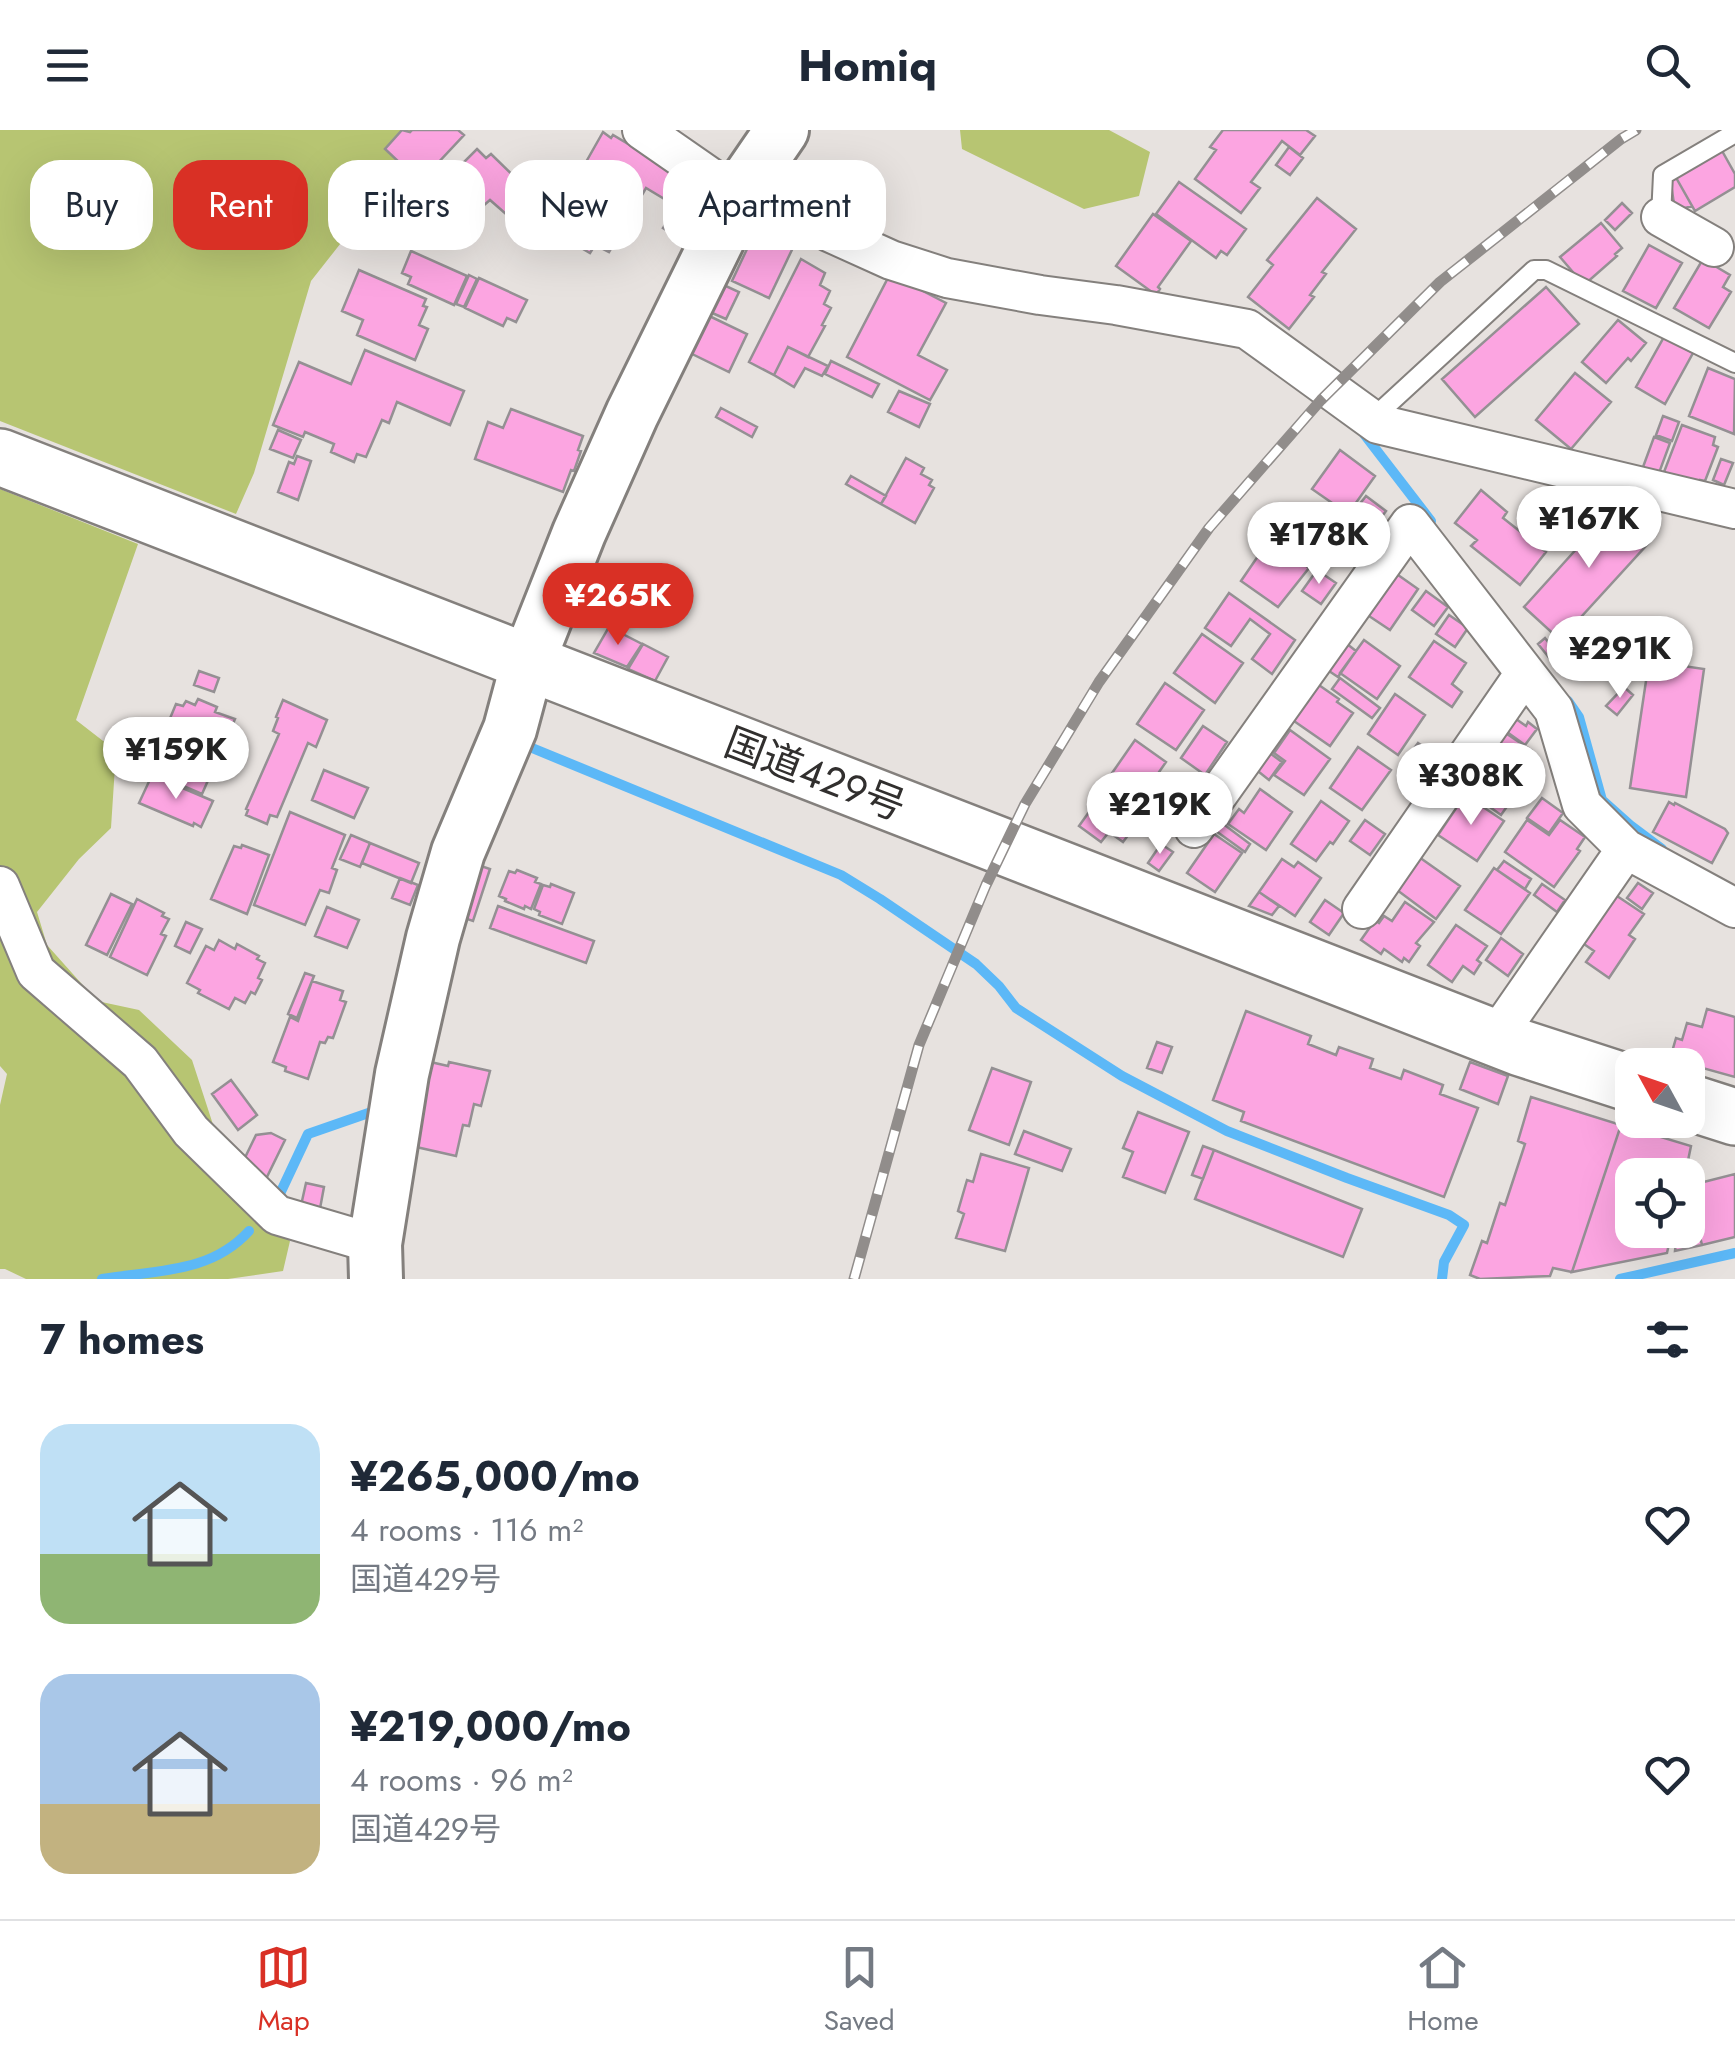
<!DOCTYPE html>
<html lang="en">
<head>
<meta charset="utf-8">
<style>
  :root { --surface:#fff; --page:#f2f2f3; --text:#1f2937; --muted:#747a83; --line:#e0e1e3; --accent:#d93025 }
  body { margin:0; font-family:Jost,"Noto Sans JP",sans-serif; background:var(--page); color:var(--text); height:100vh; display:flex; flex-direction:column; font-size:38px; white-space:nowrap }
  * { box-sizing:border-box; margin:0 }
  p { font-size:32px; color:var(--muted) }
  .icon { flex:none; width:55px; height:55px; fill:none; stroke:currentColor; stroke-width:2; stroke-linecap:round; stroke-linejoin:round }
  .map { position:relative; height:1149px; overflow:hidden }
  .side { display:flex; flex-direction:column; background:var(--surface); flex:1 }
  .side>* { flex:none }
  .top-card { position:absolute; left:30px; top:30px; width:1000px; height:90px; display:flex; gap:20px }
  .needle { width:65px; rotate:310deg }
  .tools { position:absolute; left:1615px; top:918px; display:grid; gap:20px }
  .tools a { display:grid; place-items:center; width:90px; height:90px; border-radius:20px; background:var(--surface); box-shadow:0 10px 40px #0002; font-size:50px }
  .price { position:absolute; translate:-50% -85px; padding:0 22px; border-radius:35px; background:#fff; color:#222; font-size:32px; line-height:65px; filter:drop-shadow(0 2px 5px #0008) }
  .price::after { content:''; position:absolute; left:50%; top:60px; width:30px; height:22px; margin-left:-15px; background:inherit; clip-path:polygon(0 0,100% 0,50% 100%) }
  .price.active { background:var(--accent); color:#fff }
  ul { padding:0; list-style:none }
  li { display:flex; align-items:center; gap:30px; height:250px; padding:0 40px }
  li span { display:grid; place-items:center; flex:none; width:280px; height:200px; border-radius:30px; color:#555 }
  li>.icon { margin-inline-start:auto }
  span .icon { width:120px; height:120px; fill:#fffc; stroke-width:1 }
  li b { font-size:42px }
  h2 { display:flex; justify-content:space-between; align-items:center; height:120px; padding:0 40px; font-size:42px }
  .tag { padding:0 35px; border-radius:30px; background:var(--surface); box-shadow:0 10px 40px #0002; font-size:35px; line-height:90px }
  .tag.active { background:var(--accent); color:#fff }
  header { display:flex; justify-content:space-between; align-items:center; height:130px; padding:0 40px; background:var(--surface); font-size:45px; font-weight:700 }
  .tab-bar { display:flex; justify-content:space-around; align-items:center; height:140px; border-top:2px solid var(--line); background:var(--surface); font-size:28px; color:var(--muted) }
  .tab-bar a { display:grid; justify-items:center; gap:5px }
  .tab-bar .active { color:var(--accent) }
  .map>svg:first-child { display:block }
  .green { fill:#b7c572 }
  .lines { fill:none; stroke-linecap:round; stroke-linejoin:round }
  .stream { stroke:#5cb8f7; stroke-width:10 }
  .building { fill:#fca5e1; stroke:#949093; stroke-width:2.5 }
  .service-casing { stroke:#84807d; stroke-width:22 }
  .minor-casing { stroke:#84807d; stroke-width:42 }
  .secondary-casing { stroke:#84807d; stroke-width:58 }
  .trunk-casing { stroke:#84807d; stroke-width:60 }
  .service { stroke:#fff; stroke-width:18 }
  .minor { stroke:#fff; stroke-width:38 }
  .secondary { stroke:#fff; stroke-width:52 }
  .trunk { stroke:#fff; stroke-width:55 }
  .rail-casing { stroke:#918d8b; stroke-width:11 }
  .rail { stroke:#fff; stroke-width:8; stroke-dasharray:22; stroke-linecap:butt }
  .labels { text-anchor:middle; stroke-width:9; stroke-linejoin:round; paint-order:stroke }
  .street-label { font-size:40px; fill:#312f2e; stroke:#fff }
</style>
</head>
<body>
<header><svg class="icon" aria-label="menu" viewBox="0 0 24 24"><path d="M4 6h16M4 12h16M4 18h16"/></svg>Homiq<svg class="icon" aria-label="search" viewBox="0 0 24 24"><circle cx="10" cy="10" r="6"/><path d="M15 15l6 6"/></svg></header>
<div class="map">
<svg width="1735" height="1149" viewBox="0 0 1735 1149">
  <rect width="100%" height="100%" fill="#e7e2df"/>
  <path class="green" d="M 0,0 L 412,0 L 402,94 L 359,90 L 311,151 L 254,343 L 236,384 L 0,291 Z
    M 960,0 L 1109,0 L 1150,22 L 1139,66 L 1084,79 L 962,19 Z
    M 0,359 L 138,414 L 76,590 L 116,621 L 111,698 L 79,729 L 37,782 L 47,815 L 97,871 L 139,880 L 192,930 L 234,1059 L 290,1111 L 283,1141 L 228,1149 L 26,1149 L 5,1139 L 0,1139 L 0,975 L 7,944 L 0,936 Z"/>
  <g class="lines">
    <path class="stream" d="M 1364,304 L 1431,391
      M 1568,571 L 1579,587 L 1602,670 L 1630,695 L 1662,719
      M 520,613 L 841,745 L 880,769 L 976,834 L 999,856 L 1016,878 L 1122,946 L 1227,1001 L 1347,1048 L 1449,1085 L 1464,1095 L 1444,1132 L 1442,1149
      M 277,1070 L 308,1004 L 380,979
      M 102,1149 C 155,1140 210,1144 249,1101
      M 1620,1149 L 1735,1123"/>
  </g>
  <path class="building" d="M 402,0 L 410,2 L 412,0 L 458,0 L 464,5 L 420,52 L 385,19 Z
    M 1223,0 L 1306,0 L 1315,6 L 1300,25 L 1282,11 L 1251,52 L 1260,58 L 1241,83 L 1195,49 L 1216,20 L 1210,17 Z
    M 603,2 L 611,8 L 613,5 L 705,60 L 691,85 L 646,58 L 609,122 L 595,115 L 590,123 L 578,116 L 581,110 L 552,92 Z
    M 1289,17 L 1303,28 L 1290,45 L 1276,35 Z
    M 477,19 L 486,28 L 491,24 L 529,61 L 506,84 L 490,70 L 483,76 L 470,62 L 457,71 L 441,55 Z
    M 1721,19 L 1735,44 L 1735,57 L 1695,81 L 1674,44 Z
    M 1674,44 L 1692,76 L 1675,81 L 1670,47 Z
    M 1179,52 L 1246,99 L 1227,125 L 1221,121 L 1216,128 L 1156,84 Z
    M 541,60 L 562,73 L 546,103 L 524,90 Z
    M 1317,68 L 1356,99 L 1322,142 L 1326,144 L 1310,165 L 1314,167 L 1289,199 L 1248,167 L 1273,135 L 1267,130 Z
    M 1622,73 L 1632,83 L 1615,100 L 1605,90 Z
    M 677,76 L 691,85 L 678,107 L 663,98 Z
    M 1153,84 L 1191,111 L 1158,157 L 1160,159 L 1156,165 L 1116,136 Z
    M 762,87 L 799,105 L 769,168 L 732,151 Z
    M 1601,93 L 1622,118 L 1615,124 L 1617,126 L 1584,155 L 1560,127 Z
    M 1649,115 L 1682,133 L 1656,178 L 1623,161 Z
    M 411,121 L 467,146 L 454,175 L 408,154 L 411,147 L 402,143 Z
    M 801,129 L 825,143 L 820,155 L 830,161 L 824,174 L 831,178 L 822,195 L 825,196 L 808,227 L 788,217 L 774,245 L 749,232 Z
    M 1703,129 L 1730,145 L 1723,157 L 1731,162 L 1709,198 L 1674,178 Z
    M 359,140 L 426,169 L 423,176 L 427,177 L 419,195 L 428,199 L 415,230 L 357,205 L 363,190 L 342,181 Z
    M 890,144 L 946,173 L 918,225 L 947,240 L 930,270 L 847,227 Z
    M 469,145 L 477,149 L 464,177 L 456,174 Z
    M 479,148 L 527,170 L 516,192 L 507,188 L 503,196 L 465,178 Z
    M 715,151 L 739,162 L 726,189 L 703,179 Z
    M 1546,157 L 1579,194 L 1475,287 L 1442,249 Z
    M 701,182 L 747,204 L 729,242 L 684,220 Z
    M 1618,190 L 1646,213 L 1631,231 L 1628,228 L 1606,253 L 1582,232 Z
    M 1664,207 L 1693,223 L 1665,274 L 1636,257 Z
    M 788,217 L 828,236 L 822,246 L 805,238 L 794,257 L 774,245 Z
    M 365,220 L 464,261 L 450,295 L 397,272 L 389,293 L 382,290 L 366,327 L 357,324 L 354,332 L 331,322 L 334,314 L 305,302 L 303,307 L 273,295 L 299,232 L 351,254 Z
    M 831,231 L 879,254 L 872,267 L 825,244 Z
    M 1708,238 L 1735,249 L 1734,304 L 1689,286 Z
    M 1575,243 L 1611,272 L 1571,319 L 1536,290 Z
    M 899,261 L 930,274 L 919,297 L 888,282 Z
    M 721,278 L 757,297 L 752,307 L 716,287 Z
    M 511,279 L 583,306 L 578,320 L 581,321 L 574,341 L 571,340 L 563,362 L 475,329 L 488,292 L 503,298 Z
    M 1663,286 L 1679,292 L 1672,311 L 1656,305 Z
    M 1682,295 L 1715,307 L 1713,315 L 1718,317 L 1705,351 L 1700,350 L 1694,363 L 1664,342 Z
    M 278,300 L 301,310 L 293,328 L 270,319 Z
    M 1654,307 L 1670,313 L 1659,343 L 1643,337 Z
    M 1340,320 L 1375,346 L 1348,384 L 1312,359 Z
    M 297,326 L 311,331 L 298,370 L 278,362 L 289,332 L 294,334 Z
    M 906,328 L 924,338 L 921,344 L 932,350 L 929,355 L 934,358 L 915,393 L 881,374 Z
    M 1721,329 L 1733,333 L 1724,355 L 1713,350 Z
    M 851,346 L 886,366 L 881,374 L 846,354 Z
    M 1481,360 L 1507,382 L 1503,388 L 1546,422 L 1520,455 L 1471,416 L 1477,410 L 1455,393 Z
    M 1366,366 L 1386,381 L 1369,404 L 1348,389 Z
    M 1618,373 L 1655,406 L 1560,510 L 1524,477 Z
    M 1306,375 L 1350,407 L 1332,430 L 1326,425 L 1320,433 L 1313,428 L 1310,433 L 1280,412 Z
    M 1269,410 L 1309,438 L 1278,477 L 1241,451 Z
    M 1317,440 L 1336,453 L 1321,474 L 1302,461 Z
    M 1391,440 L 1418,459 L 1390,500 L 1363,482 Z
    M 1426,461 L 1448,477 L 1434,496 L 1412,480 Z
    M 1229,463 L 1295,510 L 1272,544 L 1252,529 L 1270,504 L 1250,489 L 1231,516 L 1205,498 Z
    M 1449,485 L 1468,498 L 1455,517 L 1436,504 Z
    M 609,497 L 642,514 L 627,537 L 594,523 Z
    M 1202,504 L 1243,533 L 1215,573 L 1174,543 Z
    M 1545,508 L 1562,530 L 1555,535 L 1538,514 Z
    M 1342,510 L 1356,521 L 1338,547 L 1323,537 Z
    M 1364,510 L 1400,536 L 1377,569 L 1340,543 Z
    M 1434,511 L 1466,533 L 1452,554 L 1462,562 L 1452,577 L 1409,547 Z
    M 643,514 L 668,527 L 655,551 L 628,539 Z
    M 1649,531 L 1704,539 L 1686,667 L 1630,658 Z
    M 199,541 L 219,548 L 214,562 L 194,555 Z
    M 1340,548 L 1380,578 L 1372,588 L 1332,559 Z
    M 1165,553 L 1204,580 L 1176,620 L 1137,594 Z
    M 1316,553 L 1339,569 L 1337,572 L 1353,583 L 1330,616 L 1291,589 Z
    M 1624,557 L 1633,565 L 1617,585 L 1606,576 Z
    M 1395,564 L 1425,585 L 1398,625 L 1368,604 Z
    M 198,569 L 217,577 L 215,582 L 235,589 L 202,664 L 148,641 L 176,574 L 183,576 L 186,571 L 195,575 Z
    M 283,570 L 327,590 L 316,617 L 308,613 L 277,687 L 270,685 L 267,694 L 246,685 L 248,680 L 246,679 L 279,604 L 273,601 L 278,588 L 276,587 Z
    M 1516,589 L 1526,596 L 1528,592 L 1537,599 L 1525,615 L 1507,602 Z
    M 1203,596 L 1227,612 L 1205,645 L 1181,628 Z
    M 1290,600 L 1330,629 L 1304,665 L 1274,645 L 1285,631 L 1274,623 Z
    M 1504,602 L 1531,620 L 1525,628 L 1530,631 L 1507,665 L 1476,643 Z
    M 1135,610 L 1166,632 L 1141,668 L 1110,646 Z
    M 1418,613 L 1437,627 L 1427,642 L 1407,628 Z
    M 1358,617 L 1391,640 L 1362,680 L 1330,658 Z
    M 1267,621 L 1282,632 L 1269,650 L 1254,638 Z
    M 324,640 L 368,658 L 354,688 L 312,670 Z
    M 152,645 L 213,671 L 201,697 L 194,693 L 193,696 L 139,673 Z
    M 1469,648 L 1508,675 L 1501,685 L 1462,657 Z
    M 1109,654 L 1146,681 L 1123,712 L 1109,702 L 1101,712 L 1079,696 Z
    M 1163,656 L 1184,671 L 1169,692 L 1148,676 Z
    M 1260,659 L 1292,682 L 1266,720 L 1228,694 L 1239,679 L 1244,683 Z
    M 1465,665 L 1504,691 L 1477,731 L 1438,705 Z
    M 1542,668 L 1563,683 L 1549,703 L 1527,688 Z
    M 1321,671 L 1349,691 L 1333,714 L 1330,712 L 1316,731 L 1291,714 Z
    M 1669,672 L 1674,675 L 1675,673 L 1725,699 L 1728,703 L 1712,733 L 1653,702 Z
    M 290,682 L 345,705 L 332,738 L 337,740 L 329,763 L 320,760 L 305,795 L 254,775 Z
    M 1365,690 L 1385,704 L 1370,725 L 1350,711 Z
    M 1527,690 L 1549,705 L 1560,690 L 1585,707 L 1577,719 L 1580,721 L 1554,757 L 1505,722 Z
    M 1222,693 L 1250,714 L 1245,722 L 1216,701 Z
    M 1214,704 L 1242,723 L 1215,762 L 1187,743 Z
    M 351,705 L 370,713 L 360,737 L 340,729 Z
    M 370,713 L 419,733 L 411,753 L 362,733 Z
    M 1161,714 L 1173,722 L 1159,741 L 1148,733 Z
    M 242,715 L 269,725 L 247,784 L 211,769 L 234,716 L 241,718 Z
    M 1419,727 L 1460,756 L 1436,789 L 1397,760 Z
    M 1282,729 L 1294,737 L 1298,732 L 1321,748 L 1295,786 L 1259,762 Z
    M 1504,731 L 1531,749 L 1525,759 L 1497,740 Z
    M 472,733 L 490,739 L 473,791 L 455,785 Z
    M 1494,738 L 1530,763 L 1501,804 L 1465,780 Z
    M 517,740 L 537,748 L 535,752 L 541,754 L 531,779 L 525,776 L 524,779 L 505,771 L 506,769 L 499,766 L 509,741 L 515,743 Z
    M 400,748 L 418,755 L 410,775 L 392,768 Z
    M 1638,753 L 1653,763 L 1642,779 L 1627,768 Z
    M 551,754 L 574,763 L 562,794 L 539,785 L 540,782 L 534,779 L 543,755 L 550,757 Z
    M 1542,754 L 1565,770 L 1557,782 L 1534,765 Z
    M 1259,762 L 1279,776 L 1272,785 L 1249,776 Z
    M 111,764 L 132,774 L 107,825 L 86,815 Z
    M 1614,764 L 1644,784 L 1629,805 L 1635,809 L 1609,848 L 1586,832 L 1594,821 L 1581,812 Z
    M 137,769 L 164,783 L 162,786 L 169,789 L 161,804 L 166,806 L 147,845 L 110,827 Z
    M 1325,770 L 1344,783 L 1329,805 L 1310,792 Z
    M 1405,772 L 1434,792 L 1416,813 L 1420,816 L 1409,832 L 1404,828 L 1402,832 L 1384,819 L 1381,824 L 1361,810 L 1375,790 L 1379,793 L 1384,786 L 1392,791 Z
    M 498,776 L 594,811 L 586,833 L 490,798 Z
    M 327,777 L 359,790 L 347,818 L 315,806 Z
    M 186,792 L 202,799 L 190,823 L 175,816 Z
    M 1456,795 L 1487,816 L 1477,830 L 1481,833 L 1474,844 L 1463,836 L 1452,852 L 1428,835 Z
    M 1501,808 L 1523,824 L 1508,846 L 1486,830 Z
    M 219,810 L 235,819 L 237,814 L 259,826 L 257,829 L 265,833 L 258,848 L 262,850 L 255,864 L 251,862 L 245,873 L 235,868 L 229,879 L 198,863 L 200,860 L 187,853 L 206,816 L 214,820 Z
    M 305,843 L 314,846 L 297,888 L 288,884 Z
    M 312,851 L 343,861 L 340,870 L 346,872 L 333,908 L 328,907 L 325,913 L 320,912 L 308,949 L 285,941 L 286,937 L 273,932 L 290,887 L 298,891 Z
    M 1707,879 L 1735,887 L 1735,947 L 1670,929 L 1676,908 L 1682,910 L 1687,893 L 1702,897 Z
    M 1246,881 L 1311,906 L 1308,914 L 1336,925 L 1339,917 L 1373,929 L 1370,938 L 1401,949 L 1404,940 L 1443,955 L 1440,964 L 1478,978 L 1444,1067 L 1241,991 L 1244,982 L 1213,970 Z
    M 1157,912 L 1172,917 L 1162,943 L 1147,938 Z
    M 426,931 L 448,936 L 449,932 L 490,941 L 481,976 L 474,974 L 469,996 L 463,995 L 456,1026 L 403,1014 Z
    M 1470,932 L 1508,946 L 1498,974 L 1460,959 Z
    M 992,938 L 1031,952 L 1009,1015 L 969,1000 Z
    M 231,950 L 257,985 L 238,1000 L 212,964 Z
    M 1531,967 L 1621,995 L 1572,1142 L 1553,1138 L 1550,1146 L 1480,1149 L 1470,1145 L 1482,1111 L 1487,1113 L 1500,1073 L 1505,1075 L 1525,1014 L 1518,1011 Z
    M 1138,982 L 1189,1002 L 1165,1063 L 1123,1047 L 1133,1022 L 1123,1018 Z
    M 1621,995 L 1691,1016 L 1685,1045 L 1632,1045 L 1632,1100 L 1672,1100 L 1667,1123 L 1572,1142 Z
    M 1024,1001 L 1071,1019 L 1062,1041 L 1015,1024 Z
    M 271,1003 L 285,1010 L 264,1053 L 239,1040 L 256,1005 Z
    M 1203,1016 L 1214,1020 L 1203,1049 L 1192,1045 Z
    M 1214,1020 L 1362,1079 L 1343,1127 L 1195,1069 Z
    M 981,1024 L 1029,1038 L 1005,1121 L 956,1108 L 964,1084 L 958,1081 L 967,1050 L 973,1052 Z
    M 1735,1044 L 1735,1107 L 1702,1115 L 1688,1056 Z
    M 306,1053 L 324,1057 L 319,1084 L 300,1080 Z
    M 1688,1056 L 1702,1115 L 1675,1121 L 1677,1100 L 1688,1100 Z"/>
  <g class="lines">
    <g class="service-casing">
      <path id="service" d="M 1661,87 L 1663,45 L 1735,3
        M 1371,290 L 1534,140 L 1546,140 L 1735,233"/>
    </g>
    <g class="minor-casing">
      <path id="minor" d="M 642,0 L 717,52 L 745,54 L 829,102 L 891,130 L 947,148 L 1040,165 L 1116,175 L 1247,199 L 1378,294 L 1735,379
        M 1661,87 L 1714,117
        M 1194,698 L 1410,394 L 1554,580 L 1582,675 L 1626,719 L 1735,778
        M 0,756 L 36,842 L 140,932 L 191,1001 L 277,1085 L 375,1114
        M 1362,779 L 1525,543
        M 1495,908 L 1626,719"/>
    </g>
    <g class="secondary-casing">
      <path id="secondary" d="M 376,1149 L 375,1114 L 402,944 L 433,808 L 458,722 L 510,599 L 528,532 L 579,403 L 632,284 L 745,54 L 782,0"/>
    </g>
    <g class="trunk-casing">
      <path id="trunk" d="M 0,327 L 1521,918 L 1632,954
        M 1688,972 L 1735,987"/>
    </g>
    <use href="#service" class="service"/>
    <use href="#minor" class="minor"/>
    <use href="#secondary" class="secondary"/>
    <use href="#trunk" class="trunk"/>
    <g class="rail-casing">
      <path id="rail" d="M 854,1149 L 919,915 L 986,755 L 1025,674 L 1099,552 L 1209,398 L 1321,270 L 1440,152 L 1621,9 L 1636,0"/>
    </g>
    <use href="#rail" class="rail"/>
  </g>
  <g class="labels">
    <g class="street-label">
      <text transform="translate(815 644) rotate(21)" y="14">国道429号</text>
    </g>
  </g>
</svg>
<div class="tools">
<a><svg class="needle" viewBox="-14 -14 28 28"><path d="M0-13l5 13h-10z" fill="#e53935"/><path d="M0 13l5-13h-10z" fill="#747a83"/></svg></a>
<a><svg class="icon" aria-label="locate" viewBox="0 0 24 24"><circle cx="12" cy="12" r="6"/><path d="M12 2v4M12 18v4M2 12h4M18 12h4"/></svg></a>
</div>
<b class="price" style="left:1589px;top:441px">¥167K</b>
<b class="price" style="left:1319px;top:457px">¥178K</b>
<b class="price active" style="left:618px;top:518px">¥265K</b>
<b class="price" style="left:1620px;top:571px">¥291K</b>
<b class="price" style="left:176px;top:672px">¥159K</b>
<b class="price" style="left:1471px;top:698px">¥308K</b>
<b class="price" style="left:1160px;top:727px">¥219K</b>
<div class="top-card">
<a class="tag">Buy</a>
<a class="tag active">Rent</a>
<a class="tag">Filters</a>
<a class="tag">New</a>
<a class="tag">Apartment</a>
</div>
</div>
<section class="side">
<h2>7 homes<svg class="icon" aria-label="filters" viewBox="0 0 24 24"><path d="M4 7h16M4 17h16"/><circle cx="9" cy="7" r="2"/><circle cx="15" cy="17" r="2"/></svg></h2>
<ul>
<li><span style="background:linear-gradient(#bfe0f5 65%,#8fb573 0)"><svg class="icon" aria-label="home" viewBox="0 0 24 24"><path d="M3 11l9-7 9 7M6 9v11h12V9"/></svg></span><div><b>¥265,000/mo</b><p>4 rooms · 116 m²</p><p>国道429号</p></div><svg class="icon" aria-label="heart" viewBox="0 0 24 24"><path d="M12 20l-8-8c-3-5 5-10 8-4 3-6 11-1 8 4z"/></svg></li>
<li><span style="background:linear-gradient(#a9c7e8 65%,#c2b280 0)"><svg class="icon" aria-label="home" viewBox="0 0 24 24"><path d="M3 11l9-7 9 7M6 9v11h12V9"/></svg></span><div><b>¥219,000/mo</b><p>4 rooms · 96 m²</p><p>国道429号</p></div><svg class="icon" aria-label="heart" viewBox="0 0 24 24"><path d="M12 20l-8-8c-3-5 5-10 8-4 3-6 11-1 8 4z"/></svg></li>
</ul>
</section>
<nav class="tab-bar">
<a class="active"><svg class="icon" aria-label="map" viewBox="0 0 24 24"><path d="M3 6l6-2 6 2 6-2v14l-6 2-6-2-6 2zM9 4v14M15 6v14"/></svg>Map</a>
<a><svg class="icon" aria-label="saved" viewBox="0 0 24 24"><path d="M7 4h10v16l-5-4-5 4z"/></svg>Saved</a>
<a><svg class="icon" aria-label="home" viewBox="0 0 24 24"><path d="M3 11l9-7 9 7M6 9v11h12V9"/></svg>Home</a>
</nav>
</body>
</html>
